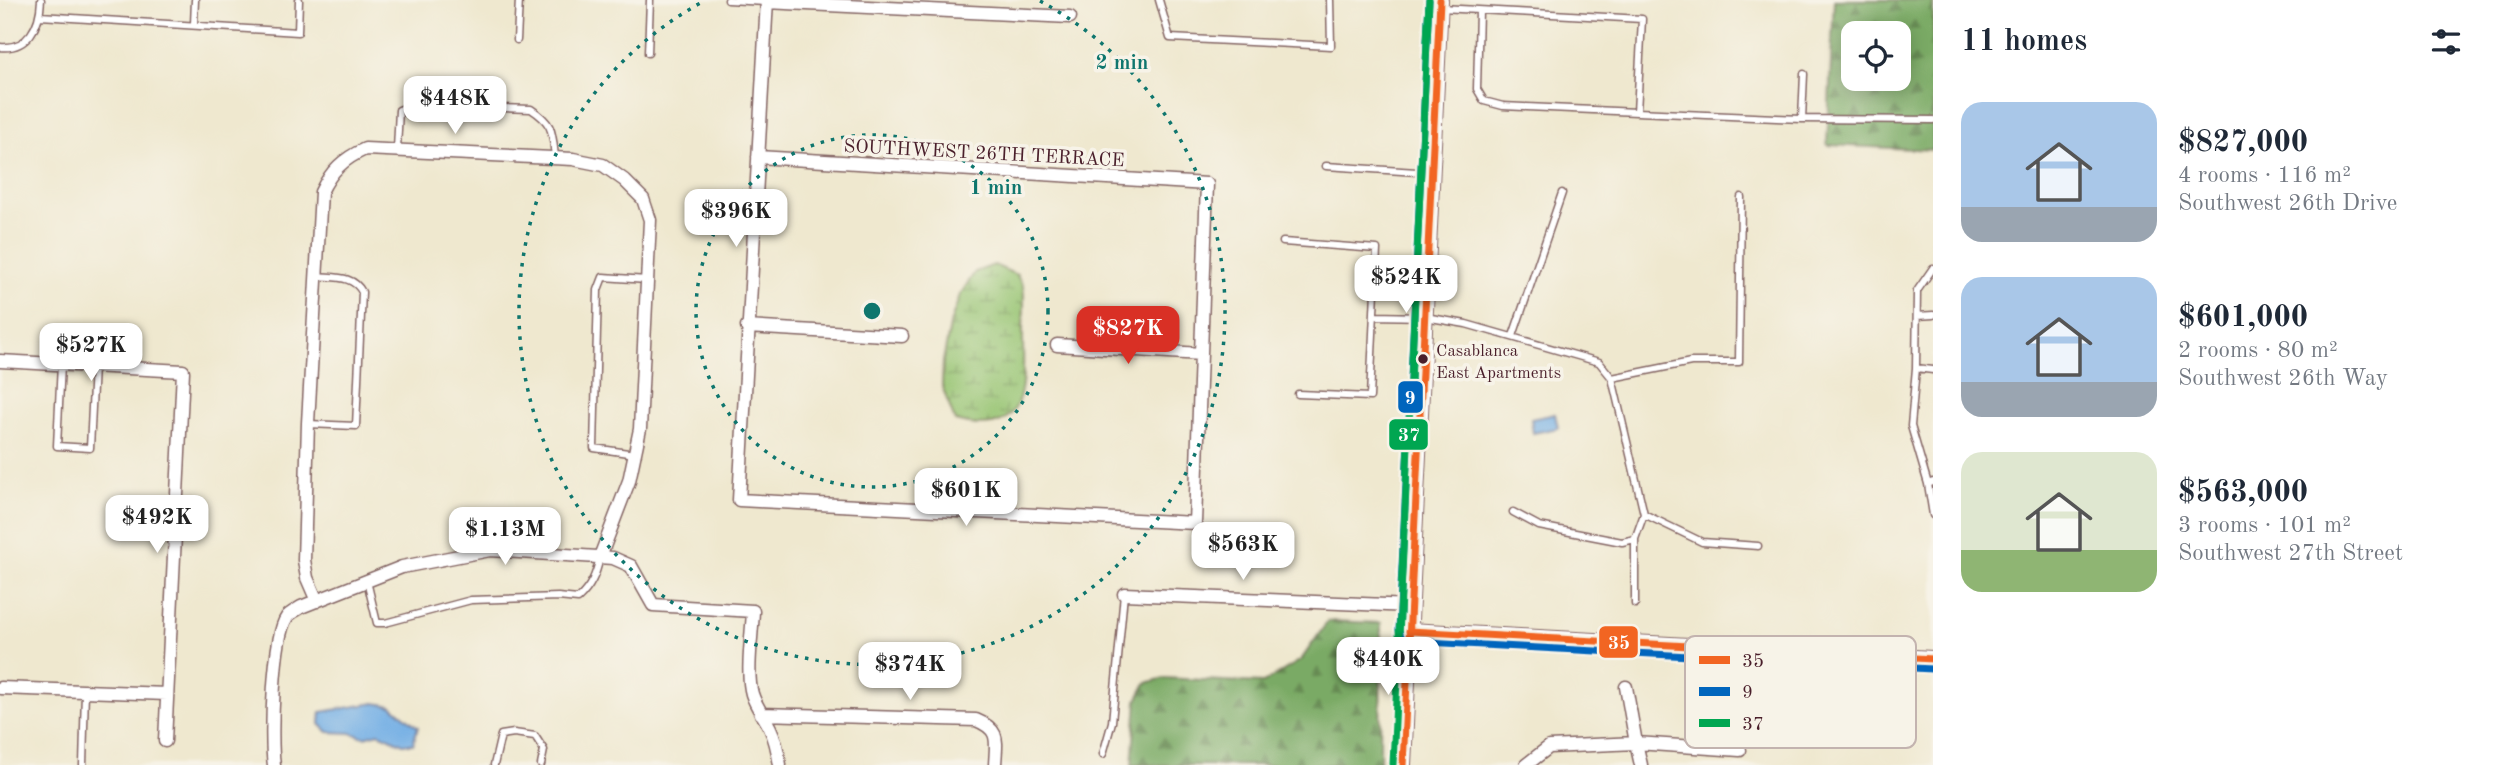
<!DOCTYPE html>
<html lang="en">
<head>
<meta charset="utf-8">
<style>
  :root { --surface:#fff; --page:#f6f6f7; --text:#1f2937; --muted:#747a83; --accent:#d93025 }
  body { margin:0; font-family:"Old Standard TT",serif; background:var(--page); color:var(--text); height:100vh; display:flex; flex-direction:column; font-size:26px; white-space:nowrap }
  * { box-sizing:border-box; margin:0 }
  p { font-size:23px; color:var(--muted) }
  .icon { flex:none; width:38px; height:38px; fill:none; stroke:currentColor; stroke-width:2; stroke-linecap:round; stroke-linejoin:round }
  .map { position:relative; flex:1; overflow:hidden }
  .details { display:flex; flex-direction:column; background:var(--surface); width:560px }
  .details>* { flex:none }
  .tools { position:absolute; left:1841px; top:21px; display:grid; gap:14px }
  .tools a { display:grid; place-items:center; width:70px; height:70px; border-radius:14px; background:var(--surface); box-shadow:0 4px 18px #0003; font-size:35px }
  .price { position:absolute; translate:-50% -60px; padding:0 16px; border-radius:14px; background:#fff; color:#222; font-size:23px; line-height:46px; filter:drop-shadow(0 2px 4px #0008) }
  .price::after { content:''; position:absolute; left:50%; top:42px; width:21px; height:16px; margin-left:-10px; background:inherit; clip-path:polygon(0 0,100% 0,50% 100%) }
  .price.selected { background:var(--accent); color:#fff }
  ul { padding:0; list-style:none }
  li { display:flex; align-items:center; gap:21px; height:175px; padding:0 28px }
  li span { display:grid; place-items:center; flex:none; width:196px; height:140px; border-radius:21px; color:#555 }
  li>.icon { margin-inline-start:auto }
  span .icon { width:84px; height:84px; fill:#fffc; stroke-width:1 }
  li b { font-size:30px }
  h2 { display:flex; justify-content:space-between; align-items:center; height:84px; padding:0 28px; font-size:30px }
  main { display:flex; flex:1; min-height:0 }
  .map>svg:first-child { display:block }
  .forest { fill:url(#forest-firs); stroke:#626448; stroke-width:2; fill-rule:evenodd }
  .wetland { fill:url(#wetland-marsh); stroke:#71724f; stroke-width:2 }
  .water { fill:#73afe5; stroke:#5e6788; stroke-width:2 }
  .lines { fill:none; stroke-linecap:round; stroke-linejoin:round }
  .service-casing { stroke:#846564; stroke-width:9 }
  .minor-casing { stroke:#846564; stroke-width:15 }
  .tertiary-casing { stroke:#846564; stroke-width:18 }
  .service { stroke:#fff; stroke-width:6 }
  .minor { stroke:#fff; stroke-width:12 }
  .tertiary { stroke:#fff; stroke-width:16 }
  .bus-1-casing { stroke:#f7f3e8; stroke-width:12 }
  .bus-2-casing { stroke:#f7f3e8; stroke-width:12 }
  .bus-3-casing { stroke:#f7f3e8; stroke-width:12 }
  .bus-1 { stroke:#f26522; stroke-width:7 }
  .bus-2 { stroke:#0065bd; stroke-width:7 }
  .bus-3 { stroke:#00a651; stroke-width:7 }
  .ring { fill:none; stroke:#0f766e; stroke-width:3.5; stroke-dasharray:3.5 7 }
  .bus-dot { fill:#4a1f2b; stroke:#f7f3e8; stroke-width:2.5 }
  .labels { text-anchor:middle; stroke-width:7; stroke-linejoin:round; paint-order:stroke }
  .bus-label { font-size:17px; fill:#4a1f2b; stroke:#f7f3e8; text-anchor:start }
  .street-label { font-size:19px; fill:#4a1f2b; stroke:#f7f3e8 }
  .key { fill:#f7f3e8; stroke:#c3b3af; stroke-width:2 }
  .key-label { font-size:19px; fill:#4a1f2b }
  .centre { fill:#0f766e; stroke:#f7f3e8; stroke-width:3.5 }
  .ring-label { font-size:21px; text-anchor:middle; font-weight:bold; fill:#0f766e; stroke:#f7f3e8; stroke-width:7; stroke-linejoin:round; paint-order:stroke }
  .line-badge { stroke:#f7f3e8; stroke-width:2.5 }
  .badge-label { font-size:19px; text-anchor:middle; font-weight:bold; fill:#fff }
</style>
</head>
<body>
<main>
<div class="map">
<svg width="1933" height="765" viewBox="0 0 1933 765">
  <defs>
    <pattern id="forest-firs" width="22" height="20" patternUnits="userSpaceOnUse" patternTransform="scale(1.75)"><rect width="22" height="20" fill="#7aaa65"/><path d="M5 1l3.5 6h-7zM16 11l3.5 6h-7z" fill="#668a53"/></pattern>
    <pattern id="wetland-marsh" width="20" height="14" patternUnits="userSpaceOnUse" patternTransform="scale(1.75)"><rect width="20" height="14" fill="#98c573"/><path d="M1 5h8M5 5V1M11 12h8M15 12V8" fill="none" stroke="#7e9f5f"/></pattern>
  </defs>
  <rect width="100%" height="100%" fill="#f7f3e8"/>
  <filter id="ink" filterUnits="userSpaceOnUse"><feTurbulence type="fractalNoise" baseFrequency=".0143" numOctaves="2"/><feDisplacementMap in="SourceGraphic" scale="14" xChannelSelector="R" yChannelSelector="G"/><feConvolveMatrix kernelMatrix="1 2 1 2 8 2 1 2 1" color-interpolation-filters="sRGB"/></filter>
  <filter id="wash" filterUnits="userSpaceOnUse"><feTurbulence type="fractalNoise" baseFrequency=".00686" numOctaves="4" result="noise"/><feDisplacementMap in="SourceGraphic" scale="28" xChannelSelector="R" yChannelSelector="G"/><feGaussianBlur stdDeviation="1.57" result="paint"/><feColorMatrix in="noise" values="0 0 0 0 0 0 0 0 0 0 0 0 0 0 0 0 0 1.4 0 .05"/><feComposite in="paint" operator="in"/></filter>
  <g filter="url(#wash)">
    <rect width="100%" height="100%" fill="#efe8cf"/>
    <path class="forest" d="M 1834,0 L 1933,0 L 1933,150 L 1827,145 ZM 1853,33 L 1899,33 L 1899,79 L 1853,79 Z
      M 1328,621 L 1381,623 L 1380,765 L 1132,765 L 1137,700 L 1146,683 L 1164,678 L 1263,683 L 1301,660 Z"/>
    <path class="wetland" d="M 994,265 L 1017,275 L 1023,286 C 1026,304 1022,323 1023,341 C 1024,393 1025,439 955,421 L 942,386 L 943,361 L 951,321 L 960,295 L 975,272 Z"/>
    <path class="water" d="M 1555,414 L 1558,428 L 1533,433 L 1531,419 Z
      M 375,703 L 392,706 L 418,727 L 413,744 L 403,744 L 379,733 L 364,737 L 351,733 L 328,732 L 320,724 L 321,712 Z"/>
  </g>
  <g filter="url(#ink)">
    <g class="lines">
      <g class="service-casing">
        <path id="service" d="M 728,0 L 766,2
          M 1159,0 L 1170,38 L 1331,46 L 1330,0
          M 1441,8 L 1642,19 L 1637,112 L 1503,106 L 1484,101 L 1477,89 L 1479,11
          M 40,16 L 298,32 L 299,0
          M 194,24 L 195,0
          M 517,40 L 519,0
          M 0,47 C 28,50 40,26 41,0
          M 648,53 L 650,0
          M 1637,112 L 1802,119 L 1933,120
          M 1802,119 L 1804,74
          M 397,149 L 399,110 L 412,105 L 531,109 C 554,124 552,132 555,157
          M 1326,166 L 1432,173
          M 1283,242 L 1377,249 L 1370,397 L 1298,394
          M 1374,316 L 1425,317 L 1466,324 L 1599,362 L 1612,378 L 1644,514 L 1635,539 L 1635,604
          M 1917,316 L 1933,315
          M 1513,336 L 1562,193
          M 61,364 L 57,446 L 90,448 L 94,366
          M 1916,368 L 1933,370
          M 1612,378 L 1691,362 L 1739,362 L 1741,197
          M 308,424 L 356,426 L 362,292 C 353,275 335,278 317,276
          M 635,454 L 594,448 L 598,290 L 603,277 L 647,280
          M 1933,482 L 1928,484 L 1933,515
          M 1928,484 L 1911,426 L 1916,368 L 1917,291 L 1933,268
          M 1513,512 L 1539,526 L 1622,542 L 1635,539
          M 1644,514 L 1702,542 L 1758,546
          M 367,581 L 377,623 L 385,623 L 471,600 L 558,597 L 578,599 C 591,587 596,575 600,557
          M 1103,754 L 1112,722 L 1124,594
          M 83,765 L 85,691
          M 494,765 L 501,735 L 514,733 L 535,736 L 544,750 L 541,765"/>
      </g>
      <g class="minor-casing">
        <path id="minor" d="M 766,2 L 1070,17
          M 758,157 L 1207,184 L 1195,523 L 739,500 L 767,0
          M 747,327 L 902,336
          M 1057,345 L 1201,354
          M 0,361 L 183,371 L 165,741
          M 1124,594 L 1410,606
          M 317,601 L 307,578 L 304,560 L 308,423 L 321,192 C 331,171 343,159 365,149 L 573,159 L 603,165 L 624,180 L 643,199 L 650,220 L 640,429 L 629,481 L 600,557
          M 1626,687 L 1636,743 L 1740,750
          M 0,688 L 167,694
          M 761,714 L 976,720 C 1001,730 996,741 995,765
          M 274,765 C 270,740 273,636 287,617 C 290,613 297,610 301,607 L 402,567 L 490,550 L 613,558 L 631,566 L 653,605 L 753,611 C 752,634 746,674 752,694 C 756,707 764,716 770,728 C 776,740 778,752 780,765
          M 1526,765 L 1549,747 L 1636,743 L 1641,765"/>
      </g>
      <g class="tertiary-casing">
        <path id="tertiary" d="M 1409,631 L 1933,659
          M 1403,765 L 1440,0"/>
      </g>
      <use href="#service" class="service"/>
      <use href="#minor" class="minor"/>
      <use href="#tertiary" class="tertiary"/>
      <g class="bus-1-casing">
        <path id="bus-1" d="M 1409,631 L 1933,659
          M 1403,765 L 1440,0"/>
      </g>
      <g class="bus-2-casing">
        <path id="bus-2" d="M 1429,0 L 1399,630 L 1401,637 L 1408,641 L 1932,669"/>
      </g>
      <g class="bus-3-casing">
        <path id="bus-3" d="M 1393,764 L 1429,0"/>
      </g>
      <use href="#bus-1" class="bus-1"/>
      <use href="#bus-2" class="bus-2"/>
      <use href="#bus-3" class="bus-3"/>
    </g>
  </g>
  <g class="ring">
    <circle cx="872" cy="311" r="176"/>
    <path d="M1040 1A353 353 0 1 1 704 1"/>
  </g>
  <circle class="bus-dot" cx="1423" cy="359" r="6"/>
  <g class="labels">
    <g class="bus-label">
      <text x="1436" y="356">Casablanca<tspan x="1436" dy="22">East Apartments</tspan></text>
    </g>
    <g class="street-label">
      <text transform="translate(984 152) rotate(3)" y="7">SOUTHWEST 26TH TERRACE</text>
    </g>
  </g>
  <rect x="1685" y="636" width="231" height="112" rx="10" class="key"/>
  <rect x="1699" y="656" width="31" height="8" fill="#f26522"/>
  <rect x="1699" y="687" width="31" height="9" fill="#0065bd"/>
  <rect x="1699" y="719" width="31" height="8" fill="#00a651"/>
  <g class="key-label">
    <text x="1742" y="667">35</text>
    <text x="1742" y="698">9</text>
    <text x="1742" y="730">37</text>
  </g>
  <circle cx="872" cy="311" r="10" class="centre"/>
  <g class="ring-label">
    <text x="1122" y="69">2 min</text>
    <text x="996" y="194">1 min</text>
  </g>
  <g class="line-badge">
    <rect x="1397" y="380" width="27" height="34" rx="7" fill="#0065bd"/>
    <rect x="1388" y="418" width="41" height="33" rx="7" fill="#00a651"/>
    <rect x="1598" y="625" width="41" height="34" rx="7" fill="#f26522"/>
  </g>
  <g class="badge-label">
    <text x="1410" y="404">9</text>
    <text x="1409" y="441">37</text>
    <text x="1619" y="649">35</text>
  </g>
</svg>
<div class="tools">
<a><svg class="icon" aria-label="locate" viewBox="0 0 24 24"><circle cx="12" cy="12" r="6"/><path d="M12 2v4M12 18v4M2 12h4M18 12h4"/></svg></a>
</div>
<b class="price" style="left:455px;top:136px">$448K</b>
<b class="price" style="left:736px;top:249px">$396K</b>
<b class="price" style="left:1406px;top:315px">$524K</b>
<b class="price selected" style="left:1128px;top:366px">$827K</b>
<b class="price" style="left:91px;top:383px">$527K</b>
<b class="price" style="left:966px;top:528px">$601K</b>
<b class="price" style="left:157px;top:555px">$492K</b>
<b class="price" style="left:505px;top:567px">$1.13M</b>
<b class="price" style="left:1243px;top:582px">$563K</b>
<b class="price" style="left:1388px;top:697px">$440K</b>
<b class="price" style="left:910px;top:702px">$374K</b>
</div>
<section class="details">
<h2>11 homes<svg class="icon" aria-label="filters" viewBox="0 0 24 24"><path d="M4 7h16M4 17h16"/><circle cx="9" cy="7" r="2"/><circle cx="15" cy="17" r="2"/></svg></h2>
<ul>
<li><span style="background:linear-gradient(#a9c7e8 75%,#9aa5b1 0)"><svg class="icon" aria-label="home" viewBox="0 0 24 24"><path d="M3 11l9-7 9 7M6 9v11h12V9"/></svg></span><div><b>$827,000</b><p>4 rooms · 116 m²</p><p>Southwest 26th Drive</p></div></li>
<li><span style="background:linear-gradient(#a9c7e8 75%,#9aa5b1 0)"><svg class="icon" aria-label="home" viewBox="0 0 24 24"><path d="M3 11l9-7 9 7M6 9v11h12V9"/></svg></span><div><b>$601,000</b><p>2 rooms · 80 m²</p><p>Southwest 26th Way</p></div></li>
<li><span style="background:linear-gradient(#dfe7d0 70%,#8fb573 0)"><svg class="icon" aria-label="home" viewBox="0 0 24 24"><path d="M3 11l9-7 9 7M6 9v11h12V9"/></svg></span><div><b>$563,000</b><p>3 rooms · 101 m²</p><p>Southwest 27th Street</p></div></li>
</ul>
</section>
</main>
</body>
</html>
